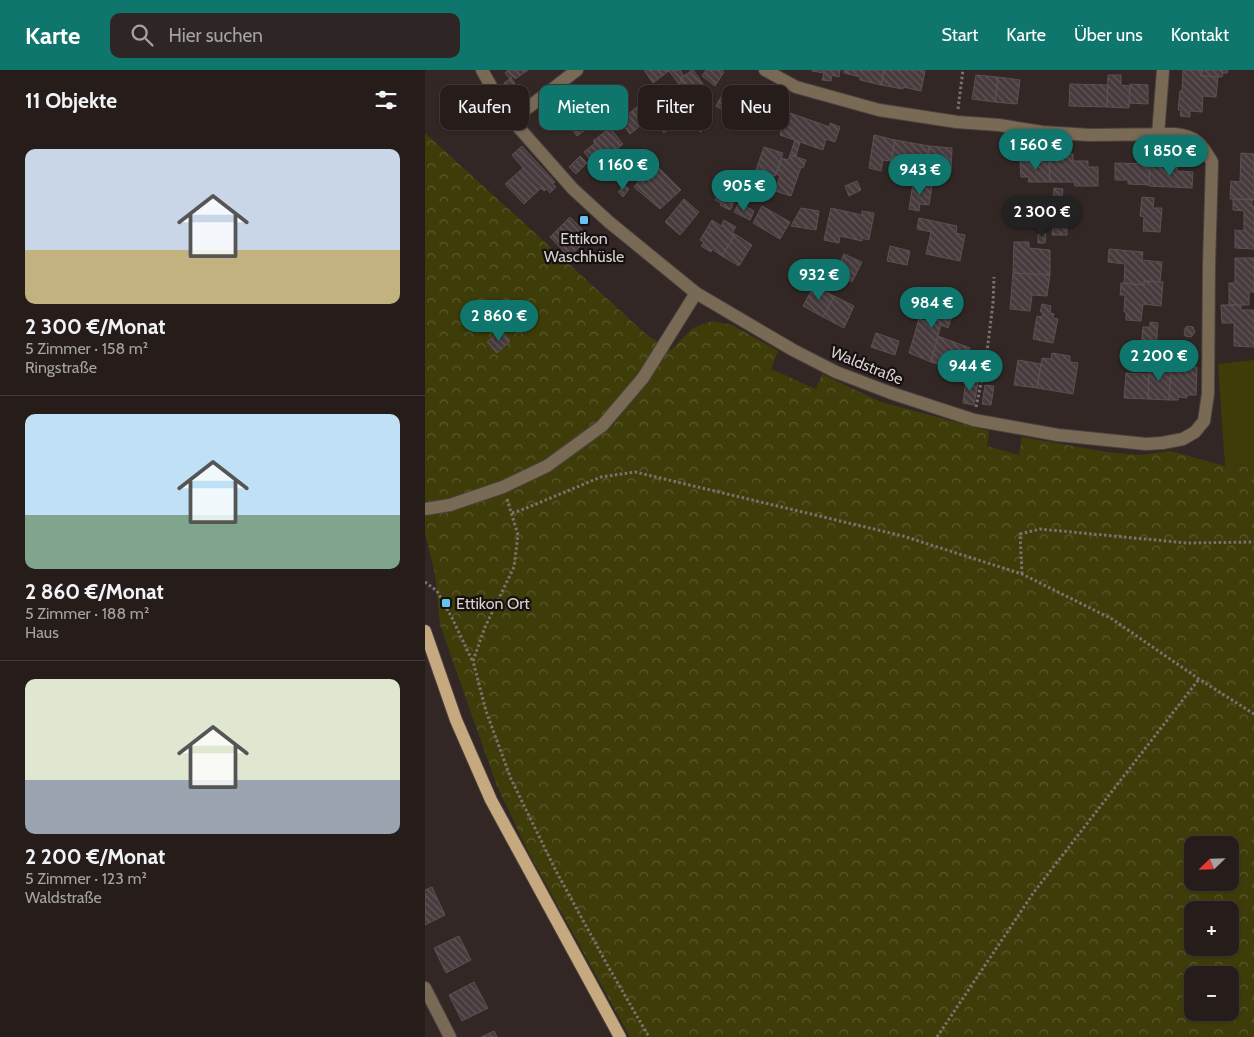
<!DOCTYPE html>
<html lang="de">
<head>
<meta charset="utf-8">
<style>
  :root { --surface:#261d1b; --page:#2e2624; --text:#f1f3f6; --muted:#a4a2a3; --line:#423b3a; --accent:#0f766e }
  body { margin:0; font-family:Cabin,sans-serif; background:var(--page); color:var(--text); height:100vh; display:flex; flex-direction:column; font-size:19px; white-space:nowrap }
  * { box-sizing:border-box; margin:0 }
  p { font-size:16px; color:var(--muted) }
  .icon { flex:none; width:28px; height:28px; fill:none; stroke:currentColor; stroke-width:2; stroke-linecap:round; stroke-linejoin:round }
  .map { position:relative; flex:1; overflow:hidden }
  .drawer { display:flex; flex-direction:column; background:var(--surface); width:425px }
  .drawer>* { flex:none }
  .banner { position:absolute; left:15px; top:15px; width:475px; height:45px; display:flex; gap:10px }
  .needle { width:32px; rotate:247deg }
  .tools { position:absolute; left:759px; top:766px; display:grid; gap:10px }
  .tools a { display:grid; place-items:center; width:55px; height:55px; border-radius:10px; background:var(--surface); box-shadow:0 1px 4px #0004,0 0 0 1px var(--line); font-size:25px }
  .price { position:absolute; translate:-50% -42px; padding:0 11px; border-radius:18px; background:var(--accent); color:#fff; font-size:16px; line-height:32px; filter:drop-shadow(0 1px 2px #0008) }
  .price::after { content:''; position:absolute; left:50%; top:30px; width:15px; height:11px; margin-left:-8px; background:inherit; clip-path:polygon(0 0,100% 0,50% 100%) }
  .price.active { background:#222; color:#fff }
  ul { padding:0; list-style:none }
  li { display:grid; align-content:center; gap:10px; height:265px; padding:0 25px }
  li+li { border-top:1px solid var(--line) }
  li span { display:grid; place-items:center; height:155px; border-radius:10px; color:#555 }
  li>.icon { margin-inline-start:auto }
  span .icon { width:90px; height:90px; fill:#fffc; stroke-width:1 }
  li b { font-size:21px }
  h2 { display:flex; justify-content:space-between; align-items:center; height:60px; padding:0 25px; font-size:21px }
  .pill { padding:0 18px; border-radius:10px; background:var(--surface); box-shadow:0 1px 4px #0004,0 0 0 1px var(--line); font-size:18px; line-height:45px }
  .pill.active { background:var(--accent); color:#fff }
  header { display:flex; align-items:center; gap:30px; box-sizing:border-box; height:70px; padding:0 25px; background:var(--accent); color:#fff }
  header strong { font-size:24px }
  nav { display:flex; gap:28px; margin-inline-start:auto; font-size:18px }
  .search { width:350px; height:45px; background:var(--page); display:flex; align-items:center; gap:12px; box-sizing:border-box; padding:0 18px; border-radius:10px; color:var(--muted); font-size:19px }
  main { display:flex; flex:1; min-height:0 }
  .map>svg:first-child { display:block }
  .green { fill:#3e3d0a }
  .forest { fill:url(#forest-crowns); fill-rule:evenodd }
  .building { fill:url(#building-back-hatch); stroke:#5d5052 }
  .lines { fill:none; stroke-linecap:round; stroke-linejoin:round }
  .minor-casing { stroke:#4c423f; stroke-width:14 }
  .major-casing { stroke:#4c423f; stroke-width:14 }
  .path { stroke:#7b726f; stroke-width:3; stroke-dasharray:2.5 2.5; stroke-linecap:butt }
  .minor { stroke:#796a56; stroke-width:12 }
  .major { stroke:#c7a97f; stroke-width:12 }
  .poi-dot { fill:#69c3f1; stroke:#161110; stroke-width:2 }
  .labels { text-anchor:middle; stroke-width:4.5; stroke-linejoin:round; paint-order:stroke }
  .poi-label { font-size:16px; fill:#d7d0cd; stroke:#161110 }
  .street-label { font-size:16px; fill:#d7d0cd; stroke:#161110 }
</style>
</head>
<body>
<header>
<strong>Karte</strong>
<div class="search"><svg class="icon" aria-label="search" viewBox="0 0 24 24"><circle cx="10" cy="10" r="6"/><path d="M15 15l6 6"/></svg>Hier suchen</div>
<nav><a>Start</a><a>Karte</a><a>Über uns</a><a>Kontakt</a></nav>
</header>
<main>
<section class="drawer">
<h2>11 Objekte<svg class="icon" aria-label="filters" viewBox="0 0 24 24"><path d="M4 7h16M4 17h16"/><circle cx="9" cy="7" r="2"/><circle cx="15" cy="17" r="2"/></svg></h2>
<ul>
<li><span style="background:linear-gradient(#c9d6e8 65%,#c2b280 0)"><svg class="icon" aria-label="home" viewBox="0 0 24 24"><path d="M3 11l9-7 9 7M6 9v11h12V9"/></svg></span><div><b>2 300 €/Monat</b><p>5 Zimmer · 158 m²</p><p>Ringstraße</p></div></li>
<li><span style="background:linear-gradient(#bfe0f5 65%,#7fa58c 0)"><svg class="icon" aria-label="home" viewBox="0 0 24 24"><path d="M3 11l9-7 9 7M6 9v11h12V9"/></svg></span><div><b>2 860 €/Monat</b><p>5 Zimmer · 188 m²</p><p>Haus</p></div></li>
<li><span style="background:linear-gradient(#dfe7d0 65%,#9aa5b1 0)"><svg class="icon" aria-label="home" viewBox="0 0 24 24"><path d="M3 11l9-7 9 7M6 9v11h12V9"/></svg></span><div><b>2 200 €/Monat</b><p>5 Zimmer · 123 m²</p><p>Waldstraße</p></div></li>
</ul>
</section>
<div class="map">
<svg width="829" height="967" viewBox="0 0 829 967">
  <defs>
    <pattern id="forest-crowns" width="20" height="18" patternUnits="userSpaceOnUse" patternTransform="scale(1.25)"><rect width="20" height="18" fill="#3e3d0a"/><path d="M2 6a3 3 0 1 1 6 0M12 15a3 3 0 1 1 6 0" fill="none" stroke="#59582c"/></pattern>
    <pattern id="building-back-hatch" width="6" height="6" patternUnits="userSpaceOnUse" patternTransform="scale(1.25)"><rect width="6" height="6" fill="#473b3d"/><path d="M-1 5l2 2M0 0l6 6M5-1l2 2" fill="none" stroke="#615658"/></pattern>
  </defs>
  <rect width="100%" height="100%" fill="#322724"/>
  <path class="green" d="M 829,290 L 829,395 L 800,396 L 793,294 Z"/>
  <path class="forest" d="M 0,63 L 223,266 L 246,280 L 268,258 L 287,251 L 307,255 L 353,281 L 346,299 L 391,319 L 397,304 L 456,332 L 564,361 L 562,376 L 594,385 L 597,367 L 682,382 L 715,385 L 745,381 L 800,396 L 829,395 L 829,967 L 205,967 L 104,783 L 72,716 L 15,555 L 10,504 L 0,463 ZM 768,775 L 805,775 L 805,812 L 768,812 ZM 768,840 L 805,840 L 805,878 L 768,878 ZM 768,905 L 805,905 L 805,942 L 768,942 Z"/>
  <path class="building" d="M 83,0 L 103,0 L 90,9 L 88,6 L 85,9 L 80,3 Z
    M 219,0 L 245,0 L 228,13 Z
    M 245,0 L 255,0 L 259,6 L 255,9 L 257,11 L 253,13 L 244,1 Z
    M 267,0 L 268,0 L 279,15 L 267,24 L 255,9 Z
    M 281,0 L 296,0 L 299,2 L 290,16 L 277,6 Z
    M 387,0 L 415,0 L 414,7 L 407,5 L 406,11 L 397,10 L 399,3 L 387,1 Z
    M 419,0 L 459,0 L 456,15 L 435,10 L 435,7 L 419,3 Z
    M 459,0 L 493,0 L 500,1 L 496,21 L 478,17 L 478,19 L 456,15 Z
    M 758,0 L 777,0 L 776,6 L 793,7 L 791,27 L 778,26 L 777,42 L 765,41 L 765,47 L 755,46 L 756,40 L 753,40 L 755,21 L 757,21 Z
    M 769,0 L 803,0 L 802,3 L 798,3 L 797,7 L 776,6 L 777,0 Z
    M 551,5 L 573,7 L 570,32 L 547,29 Z
    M 683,5 L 696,5 L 696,15 L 705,16 L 704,38 L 682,37 Z
    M 573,7 L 595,10 L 592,34 L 570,32 Z
    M 86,8 L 90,13 L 83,18 L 79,13 Z
    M 257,11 L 265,22 L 241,41 L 240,39 L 236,42 L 229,32 Z
    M 645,14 L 683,15 L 682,37 L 644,36 Z
    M 705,14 L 723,15 L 723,34 L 704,33 Z
    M 301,18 L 328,32 L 317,51 L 291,36 Z
    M 174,24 L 186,40 L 171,52 L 159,36 Z
    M 219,31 L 230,44 L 205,64 L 195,51 Z
    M 159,36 L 171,52 L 152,66 L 139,49 Z
    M 362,42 L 405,57 L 405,53 L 415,57 L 410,72 L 401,69 L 398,80 L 355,65 Z
    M 270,43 L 283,50 L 276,62 L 264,55 Z
    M 244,48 L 249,54 L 239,63 L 233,56 Z
    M 185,58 L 198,74 L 182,87 L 178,82 L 166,91 L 159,82 L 170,73 L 168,71 Z
    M 449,65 L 470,70 L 466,91 L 458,90 L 456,101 L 444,98 Z
    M 370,70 L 375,72 L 371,87 L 365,85 Z
    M 470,70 L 504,76 L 503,99 L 487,96 L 486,103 L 465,99 Z
    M 97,76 L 130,112 L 128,114 L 131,117 L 125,123 L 122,119 L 119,121 L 116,118 L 99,134 L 80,114 L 98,98 L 87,85 Z
    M 504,76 L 527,78 L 526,101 L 503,99 Z
    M 339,77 L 358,83 L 350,106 L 347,105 L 346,107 L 332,102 L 333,100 L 331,100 Z
    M 816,83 L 829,84 L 829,130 L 805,129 L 806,111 L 815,112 Z
    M 637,84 L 648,84 L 648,91 L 663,91 L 663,97 L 673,97 L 673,116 L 650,116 L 649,112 L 625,112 L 624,90 L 637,90 Z
    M 365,85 L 381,90 L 378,98 L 376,97 L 366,126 L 350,121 L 355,106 L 351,104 L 357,88 L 363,90 Z
    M 155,86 L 162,93 L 151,104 L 144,97 Z
    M 624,90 L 625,112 L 603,112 L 604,107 L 596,107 L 595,91 Z
    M 229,93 L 256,120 L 235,139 L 209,117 Z
    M 690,93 L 725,94 L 724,115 L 703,114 L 703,110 L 690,110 Z
    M 725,94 L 752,95 L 752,101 L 768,102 L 767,118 L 724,116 Z
    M 432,111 L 436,120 L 424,126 L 420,116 Z
    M 488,113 L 507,116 L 504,135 L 495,134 L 494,141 L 484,139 Z
    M 199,115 L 204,119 L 198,127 L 193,122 Z
    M 629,118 L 638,119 L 637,128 L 634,128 L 634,135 L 635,135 L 634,155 L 642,156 L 642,165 L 627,165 L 628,157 L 619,156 L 620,134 L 628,135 Z
    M 296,119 L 302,122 L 301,125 L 310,130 L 305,140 L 295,135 L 296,133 L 290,130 Z
    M 717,127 L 729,128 L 728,138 L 737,138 L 735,162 L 718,161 L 719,147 L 715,146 Z
    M 259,129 L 274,142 L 255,165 L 240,152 Z
    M 808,129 L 827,129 L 827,136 L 829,136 L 829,179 L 810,178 L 810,160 L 819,161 L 819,141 L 808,140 Z
    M 314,133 L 329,141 L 325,150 L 309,142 Z
    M 337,136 L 365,152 L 355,169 L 328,153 Z
    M 376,138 L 394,141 L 391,160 L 366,156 Z
    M 406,138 L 437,145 L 437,141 L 449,143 L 444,170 L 437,168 L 437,171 L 415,166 L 414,173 L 399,170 Z
    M 145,147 L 165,167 L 144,187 L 125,167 Z
    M 494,148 L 532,156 L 531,163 L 540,165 L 535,191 L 501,184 L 506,162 L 492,159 Z
    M 287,150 L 296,156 L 299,150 L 311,157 L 307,163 L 310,164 L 297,186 L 287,179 L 286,182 L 276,176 L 279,172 L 275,170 Z
    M 310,164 L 327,175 L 314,196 L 297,186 Z
    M 613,164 L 621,164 L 620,173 L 613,173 Z
    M 589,172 L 604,172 L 604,178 L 625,180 L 625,205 L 588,203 Z
    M 465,176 L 485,181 L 482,195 L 462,191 Z
    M 684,179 L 718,182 L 717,190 L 737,192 L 735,212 L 719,211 L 719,215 L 699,213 L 700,194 L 683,192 Z
    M 419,184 L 437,192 L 427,212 L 410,204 Z
    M 810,188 L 829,188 L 829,222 L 824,222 L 824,235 L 804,235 L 804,213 L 810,213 Z
    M 588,203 L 625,205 L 622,226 L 607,225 L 605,241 L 585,239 Z
    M 719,211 L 738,212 L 736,236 L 718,234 L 716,251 L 701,250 L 701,242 L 699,242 L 700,225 L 695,225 L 696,213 L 719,215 Z
    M 389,216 L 409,226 L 398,247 L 378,236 Z
    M 520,222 L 526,224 L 523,234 L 528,235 L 529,233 L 536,236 L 533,243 L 528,242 L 523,258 L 516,255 L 506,292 L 484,283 L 494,249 L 504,252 L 509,234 L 519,237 L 520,234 L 516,233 Z
    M 409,226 L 429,236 L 419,258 L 398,247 Z
    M 617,234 L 626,236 L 625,243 L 629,244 L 628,248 L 633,249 L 628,273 L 608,269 L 612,246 L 617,247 L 618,242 L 615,242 Z
    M 796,235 L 816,235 L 816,240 L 829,240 L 829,277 L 809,276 L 809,253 L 797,253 Z
    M 725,252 L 733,253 L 731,280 L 716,279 L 718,257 L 725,257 Z
    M 762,256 L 768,257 L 770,262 L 766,267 L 760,266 L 759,260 Z
    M 76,260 L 85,271 L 72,283 L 62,272 Z
    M 451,263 L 474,271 L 470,285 L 446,277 Z
    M 513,266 L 545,278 L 537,301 L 506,292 Z
    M 721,280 L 731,280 L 731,288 L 721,288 Z
    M 627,283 L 645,286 L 645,292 L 653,293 L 648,324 L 612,318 L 617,288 L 626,289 Z
    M 548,285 L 557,287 L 553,301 L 544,299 Z
    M 593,290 L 616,294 L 612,318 L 589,315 Z
    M 724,294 L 746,295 L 744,330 L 723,329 Z
    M 746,295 L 772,297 L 771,325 L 762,325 L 762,328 L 754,327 L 753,330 L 744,330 Z
    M 701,303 L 724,304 L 723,329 L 699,328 Z
    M 541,310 L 553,312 L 549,335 L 538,333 Z
    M 560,315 L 569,316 L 566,335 L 557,334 Z
    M 7,817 L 20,845 L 0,855 L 0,820 Z
    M 34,866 L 46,890 L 21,903 L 9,878 Z
    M 49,912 L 63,938 L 37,951 L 24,925 Z
    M 69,961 L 72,967 L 56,967 Z"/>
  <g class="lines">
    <g class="minor-casing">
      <path id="minor" d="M 57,0 L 71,25 L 87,50 L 148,119 L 184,152 L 271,223 L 368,280 L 411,302 L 466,323 L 549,350 L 633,365 L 721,374 L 737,373 L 758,369 L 770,362 L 779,351 L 783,324 L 784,195 L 787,92 C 777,74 771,66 750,64 L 665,65 L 617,62 L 574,55 L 532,52 L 454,40 L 371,17 L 340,0
        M 87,50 L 152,0
        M 733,65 L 738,0
        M 0,439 L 25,435 L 78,417 L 122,396 L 177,356 L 218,308 L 271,223
        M 0,918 L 25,967"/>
    </g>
    <g class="major-casing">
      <path id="major" d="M 0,561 L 31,650 L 66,730 L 195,967"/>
    </g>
    <path class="path" d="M 533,39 L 538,0
      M 551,337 L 561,290 L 568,233 L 569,207
      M 82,429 L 93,465 L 89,497 L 60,557 L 48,591 L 61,641 L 86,709 L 131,801 L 184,898 L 224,967
      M 87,443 L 99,439 L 176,407 L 210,402 L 478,466 L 597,504 L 687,549 L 774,609 L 829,644
      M 597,504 L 595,464 L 615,459 L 762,473 L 829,472
      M 0,512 L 12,521 L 27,548 L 47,590
      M 512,967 L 609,822 L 774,609"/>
    <use href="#minor" class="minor"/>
    <use href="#major" class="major"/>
  </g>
  <g class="poi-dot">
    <rect x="154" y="145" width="10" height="10" rx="2.5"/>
    <rect x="16" y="528" width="10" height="10" rx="2.5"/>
  </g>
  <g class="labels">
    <g class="poi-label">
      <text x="159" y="174">Ettikon<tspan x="159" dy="18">Waschhüsle</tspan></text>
      <text x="31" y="539" text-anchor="start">Ettikon Ort</text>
    </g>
    <g class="street-label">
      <text transform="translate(442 295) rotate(22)" y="6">Waldstraße</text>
    </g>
  </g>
</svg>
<div class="tools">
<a><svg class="needle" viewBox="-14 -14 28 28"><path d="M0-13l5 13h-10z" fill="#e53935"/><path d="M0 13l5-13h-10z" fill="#a4a2a3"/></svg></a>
<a>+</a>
<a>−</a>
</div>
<b class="price" style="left:611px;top:101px">1 560 €</b>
<b class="price" style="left:745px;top:107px">1 850 €</b>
<b class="price" style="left:198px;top:121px">1 160 €</b>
<b class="price" style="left:495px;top:126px">943 €</b>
<b class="price" style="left:319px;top:142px">905 €</b>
<b class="price active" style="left:617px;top:168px">2 300 €</b>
<b class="price" style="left:394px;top:231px">932 €</b>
<b class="price" style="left:507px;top:259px">984 €</b>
<b class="price" style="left:74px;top:272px">2 860 €</b>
<b class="price" style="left:734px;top:312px">2 200 €</b>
<b class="price" style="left:545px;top:322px">944 €</b>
<div class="banner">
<a class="pill">Kaufen</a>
<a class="pill active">Mieten</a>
<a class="pill">Filter</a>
<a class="pill">Neu</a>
</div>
</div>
</main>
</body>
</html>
